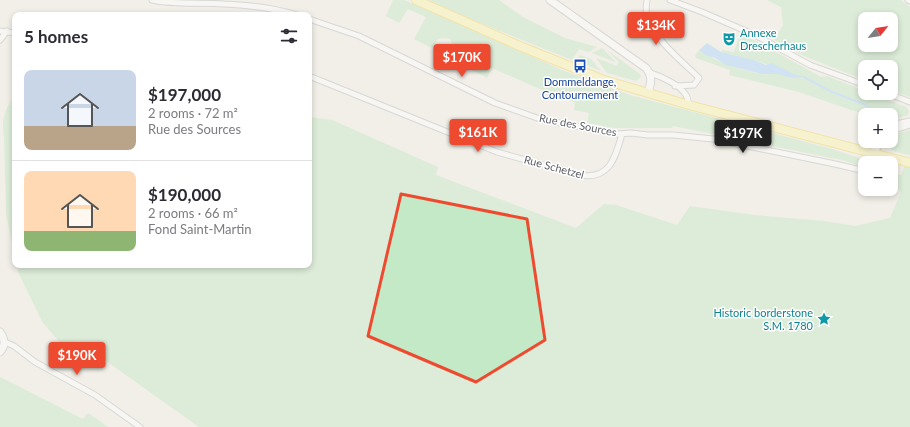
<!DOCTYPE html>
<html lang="en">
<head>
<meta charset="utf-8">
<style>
  :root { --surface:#fff; --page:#f7f7f7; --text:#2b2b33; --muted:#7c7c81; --line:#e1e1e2; --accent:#ee4a30 }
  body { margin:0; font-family:Lato,sans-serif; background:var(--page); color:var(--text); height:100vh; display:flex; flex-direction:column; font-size:15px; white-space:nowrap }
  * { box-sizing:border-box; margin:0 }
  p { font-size:13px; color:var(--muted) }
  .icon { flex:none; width:22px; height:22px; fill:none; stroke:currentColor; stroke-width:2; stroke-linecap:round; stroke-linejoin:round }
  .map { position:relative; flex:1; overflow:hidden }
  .panel { position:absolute; left:12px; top:12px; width:300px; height:256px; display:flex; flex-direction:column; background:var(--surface); border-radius:8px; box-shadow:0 2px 6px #0003 }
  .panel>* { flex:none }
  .needle { width:26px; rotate:60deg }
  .controls { position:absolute; left:858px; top:12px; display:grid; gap:8px }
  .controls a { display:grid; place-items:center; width:40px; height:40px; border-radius:8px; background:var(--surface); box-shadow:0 2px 6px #0003; font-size:20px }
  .price { position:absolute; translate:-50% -34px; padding:0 9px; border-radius:4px; background:var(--accent); color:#fff; font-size:13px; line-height:26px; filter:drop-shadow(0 1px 2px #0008) }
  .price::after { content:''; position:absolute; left:50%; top:24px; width:12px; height:9px; margin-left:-6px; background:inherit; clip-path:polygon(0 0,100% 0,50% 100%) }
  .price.active { background:#222; color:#fff }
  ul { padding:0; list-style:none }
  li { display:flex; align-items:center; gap:12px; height:100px; padding:0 12px }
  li+li { border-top:1px solid var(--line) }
  li span { display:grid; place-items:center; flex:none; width:112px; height:80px; border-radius:8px; color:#555 }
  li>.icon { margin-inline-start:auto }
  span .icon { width:48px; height:48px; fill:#fffc; stroke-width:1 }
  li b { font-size:17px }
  h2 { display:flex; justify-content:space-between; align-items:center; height:48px; padding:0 12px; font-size:17px }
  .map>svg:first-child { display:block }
  .green { fill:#c4e9c6; fill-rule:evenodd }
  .water { fill:#aad5ff }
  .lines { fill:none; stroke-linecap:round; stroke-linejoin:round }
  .stream { stroke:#aad5ff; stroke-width:2 }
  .street-casing { stroke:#babcc1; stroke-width:7 }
  .secondary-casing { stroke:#bbbdc3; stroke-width:9 }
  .primary-casing { stroke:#f6d35c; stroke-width:10 }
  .street { stroke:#fff; stroke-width:5 }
  .secondary { stroke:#fff; stroke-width:7 }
  .primary { stroke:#fff7af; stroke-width:8 }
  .marked { fill:none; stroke:#ee4a30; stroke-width:3; stroke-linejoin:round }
  .labels { text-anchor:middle; stroke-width:3; stroke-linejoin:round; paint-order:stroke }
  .culture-label { font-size:11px; fill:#0d838f; stroke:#fff; text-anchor:start }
  .transit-label { font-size:11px; fill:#164399; stroke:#fff }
  .street-label { font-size:11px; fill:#5f6268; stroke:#fff }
</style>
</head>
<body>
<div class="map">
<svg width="910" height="427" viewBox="0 0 910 427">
  <rect width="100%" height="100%" fill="#f1efe7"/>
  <path class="green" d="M 393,0 L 404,0 L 421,7 L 562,70 L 630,95 L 832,149 L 862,159 L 863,158 L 864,158 L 866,163 L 863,166 L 861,166 L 842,160 L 673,126 L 672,128 L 614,128 L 587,123 L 589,113 L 574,110 L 575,102 L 549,93 L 492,68 L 487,78 L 448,57 C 453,50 454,47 450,39 L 444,38 L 438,39 L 432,48 L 414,39 L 426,17 L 408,9 L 399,23 L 386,16 Z
    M 429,0 L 499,0 L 523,17 L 565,38 L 597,47 L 589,52 L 579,49 L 572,60 L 470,19 Z
    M 767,0 L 901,0 L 910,7 L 910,97 L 891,90 L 891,67 L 865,67 L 865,80 L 804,56 L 774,40 L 783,25 L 781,7 ZM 865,19 L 891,19 L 891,45 L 865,45 Z
    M 740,35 L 756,41 L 821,77 L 827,76 L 865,91 L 865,93 L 869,93 L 906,107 L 909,111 L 908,115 L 902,117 L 891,119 L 891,115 L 866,115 L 799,92 L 729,75 L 730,70 L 696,58 L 695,56 L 699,50 C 714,61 743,71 762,74 C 767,75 772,73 777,74 C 782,74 787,76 792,78 L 798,75 L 793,74 L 754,60 L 721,52 L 722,50 L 734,52 Z
    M 602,48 L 615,61 L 615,62 L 592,53 Z
    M 607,50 L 640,74 L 641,77 L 636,81 L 607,73 L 596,58 L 617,66 L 619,62 Z
    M 580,55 L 591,59 L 601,71 L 576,61 Z
    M 15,94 L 15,258 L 6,214 L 4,137 C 1,116 5,111 15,94 Z
    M 309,117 L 332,120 L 438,167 L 436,175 L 576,228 L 604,204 L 616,205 L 677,225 L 690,206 L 754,215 L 824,221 L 855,226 L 890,218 L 901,192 L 891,182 L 891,173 L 901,175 L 906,162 L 910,163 L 910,427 L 199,427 L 78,341 L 66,349 L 43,323 L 18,272 L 17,265 L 309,265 Z
    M 910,130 L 910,155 C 902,153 886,152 888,141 L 891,141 L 891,137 L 895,134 Z
    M 0,377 L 83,419 L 88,413 L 108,427 L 0,427 Z"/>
  <path class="water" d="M 707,43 L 721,52 L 754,60 L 766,65 L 771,63 L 790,72 L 793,74 L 798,75 L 804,77 L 792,78 L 778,74 L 762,74 L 726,65 L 715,58 L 707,56 L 699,50 Z"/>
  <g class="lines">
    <path class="stream" d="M 804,77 L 830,91 L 868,106"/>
    <g class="street-casing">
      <path id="street" d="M 152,0 C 175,5 200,2 224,4 C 249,5 273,8 297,15
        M 647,0 C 646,6 645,13 648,19 C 657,42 682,61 699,78 L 694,85 L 675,86
        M 670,0 L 702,12 L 755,35 L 810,65 L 865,85
        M 908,0 L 910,1
        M 309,19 L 359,36 L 495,103 L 540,119 L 618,134 L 631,133 L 648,135 L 673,135 L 713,139 L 835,164 L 865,171
        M 0,31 L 15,33
        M 0,40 L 7,31
        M 650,73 C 661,76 680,85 686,95 C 688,98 688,102 689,105
        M 309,76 L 497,152 L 580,175 C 610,180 615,158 622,134
        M 887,93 L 910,102
        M 891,125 L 910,121
        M 891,131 L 910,125
        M 875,152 L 882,141
        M 873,163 L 874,153 L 874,141
        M 5,342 L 14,346 L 35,362 L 95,395 L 140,427"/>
    </g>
    <g class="secondary-casing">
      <path id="secondary" d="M 550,0 L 646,68 C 653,77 651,82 648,93
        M 0,332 C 5,339 6,345 0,352"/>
    </g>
    <g class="primary-casing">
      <path id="primary" d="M 416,0 L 522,47 L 604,80 L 689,105 L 910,163"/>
    </g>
    <use href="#street" class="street"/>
    <use href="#secondary" class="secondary"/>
    <use href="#primary" class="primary"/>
  </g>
  <path d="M0 0H910V427H0ZM 401,194 L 527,219 L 545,340 L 476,382 L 368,336 Z" fill="#f1efe7" fill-opacity=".55" fill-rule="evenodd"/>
  <path class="marked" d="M 401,194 L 527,219 L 545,340 L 476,382 L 368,336 Z"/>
  <defs>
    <g id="theatre-bare" transform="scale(1.08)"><path d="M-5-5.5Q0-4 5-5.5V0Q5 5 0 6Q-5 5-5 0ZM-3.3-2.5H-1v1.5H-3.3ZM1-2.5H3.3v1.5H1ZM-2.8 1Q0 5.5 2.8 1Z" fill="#0f9aa8" stroke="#fff" stroke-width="2.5" paint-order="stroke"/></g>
    <g id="bus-bare" transform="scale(1.08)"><path d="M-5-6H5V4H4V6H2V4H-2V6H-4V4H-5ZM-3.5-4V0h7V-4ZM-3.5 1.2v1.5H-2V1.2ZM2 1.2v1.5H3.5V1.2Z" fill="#1a4fb4" stroke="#fff" stroke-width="2.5" paint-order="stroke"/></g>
    <g id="sight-bare" transform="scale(1.08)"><path d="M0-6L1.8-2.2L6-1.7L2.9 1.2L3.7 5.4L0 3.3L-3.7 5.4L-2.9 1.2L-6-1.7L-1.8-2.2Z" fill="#0f9aa8" stroke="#fff" stroke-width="2.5" paint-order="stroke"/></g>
  </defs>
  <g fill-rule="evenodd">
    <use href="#theatre-bare" x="729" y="39"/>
    <use href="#bus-bare" x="580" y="66"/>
    <use href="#sight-bare" x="824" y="319"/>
  </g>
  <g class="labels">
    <g class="culture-label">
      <text x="740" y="37">Annexe<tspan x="740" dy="13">Drescherhaus</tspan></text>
      <text x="813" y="317" text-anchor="end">Historic borderstone<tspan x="813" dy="13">S.M. 1780</tspan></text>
    </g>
    <g class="transit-label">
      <text x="580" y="86">Dommeldange,<tspan x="580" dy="13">Contournement</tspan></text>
    </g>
    <g class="street-label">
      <text transform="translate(578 125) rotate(11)" y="4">Rue des Sources</text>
      <text transform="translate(554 167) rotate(15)" y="4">Rue Schetzel</text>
    </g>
  </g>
</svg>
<div class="controls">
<a><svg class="needle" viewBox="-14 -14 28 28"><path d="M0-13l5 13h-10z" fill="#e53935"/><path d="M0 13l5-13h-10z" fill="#7c7c81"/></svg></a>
<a><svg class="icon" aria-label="locate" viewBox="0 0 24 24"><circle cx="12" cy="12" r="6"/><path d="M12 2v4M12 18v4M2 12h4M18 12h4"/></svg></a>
<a>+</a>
<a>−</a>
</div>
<b class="price" style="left:656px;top:46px">$134K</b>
<b class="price" style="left:462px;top:78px">$170K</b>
<b class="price" style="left:478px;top:153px">$161K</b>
<b class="price active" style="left:743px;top:154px">$197K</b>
<b class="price" style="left:77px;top:376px">$190K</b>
<section class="panel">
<h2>5 homes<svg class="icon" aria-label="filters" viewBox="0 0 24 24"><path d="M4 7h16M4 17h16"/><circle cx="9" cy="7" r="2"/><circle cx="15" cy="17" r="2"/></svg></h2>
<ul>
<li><span style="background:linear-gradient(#c9d6e8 70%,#b9a48a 0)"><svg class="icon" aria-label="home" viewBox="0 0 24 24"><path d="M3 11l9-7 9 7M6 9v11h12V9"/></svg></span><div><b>$197,000</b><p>2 rooms · 72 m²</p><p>Rue des Sources</p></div></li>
<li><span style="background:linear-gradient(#ffd9b3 75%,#8fb573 0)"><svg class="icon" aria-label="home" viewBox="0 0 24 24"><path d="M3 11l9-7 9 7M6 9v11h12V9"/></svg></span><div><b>$190,000</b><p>2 rooms · 66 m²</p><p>Fond Saint-Martin</p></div></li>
</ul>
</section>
</div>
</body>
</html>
